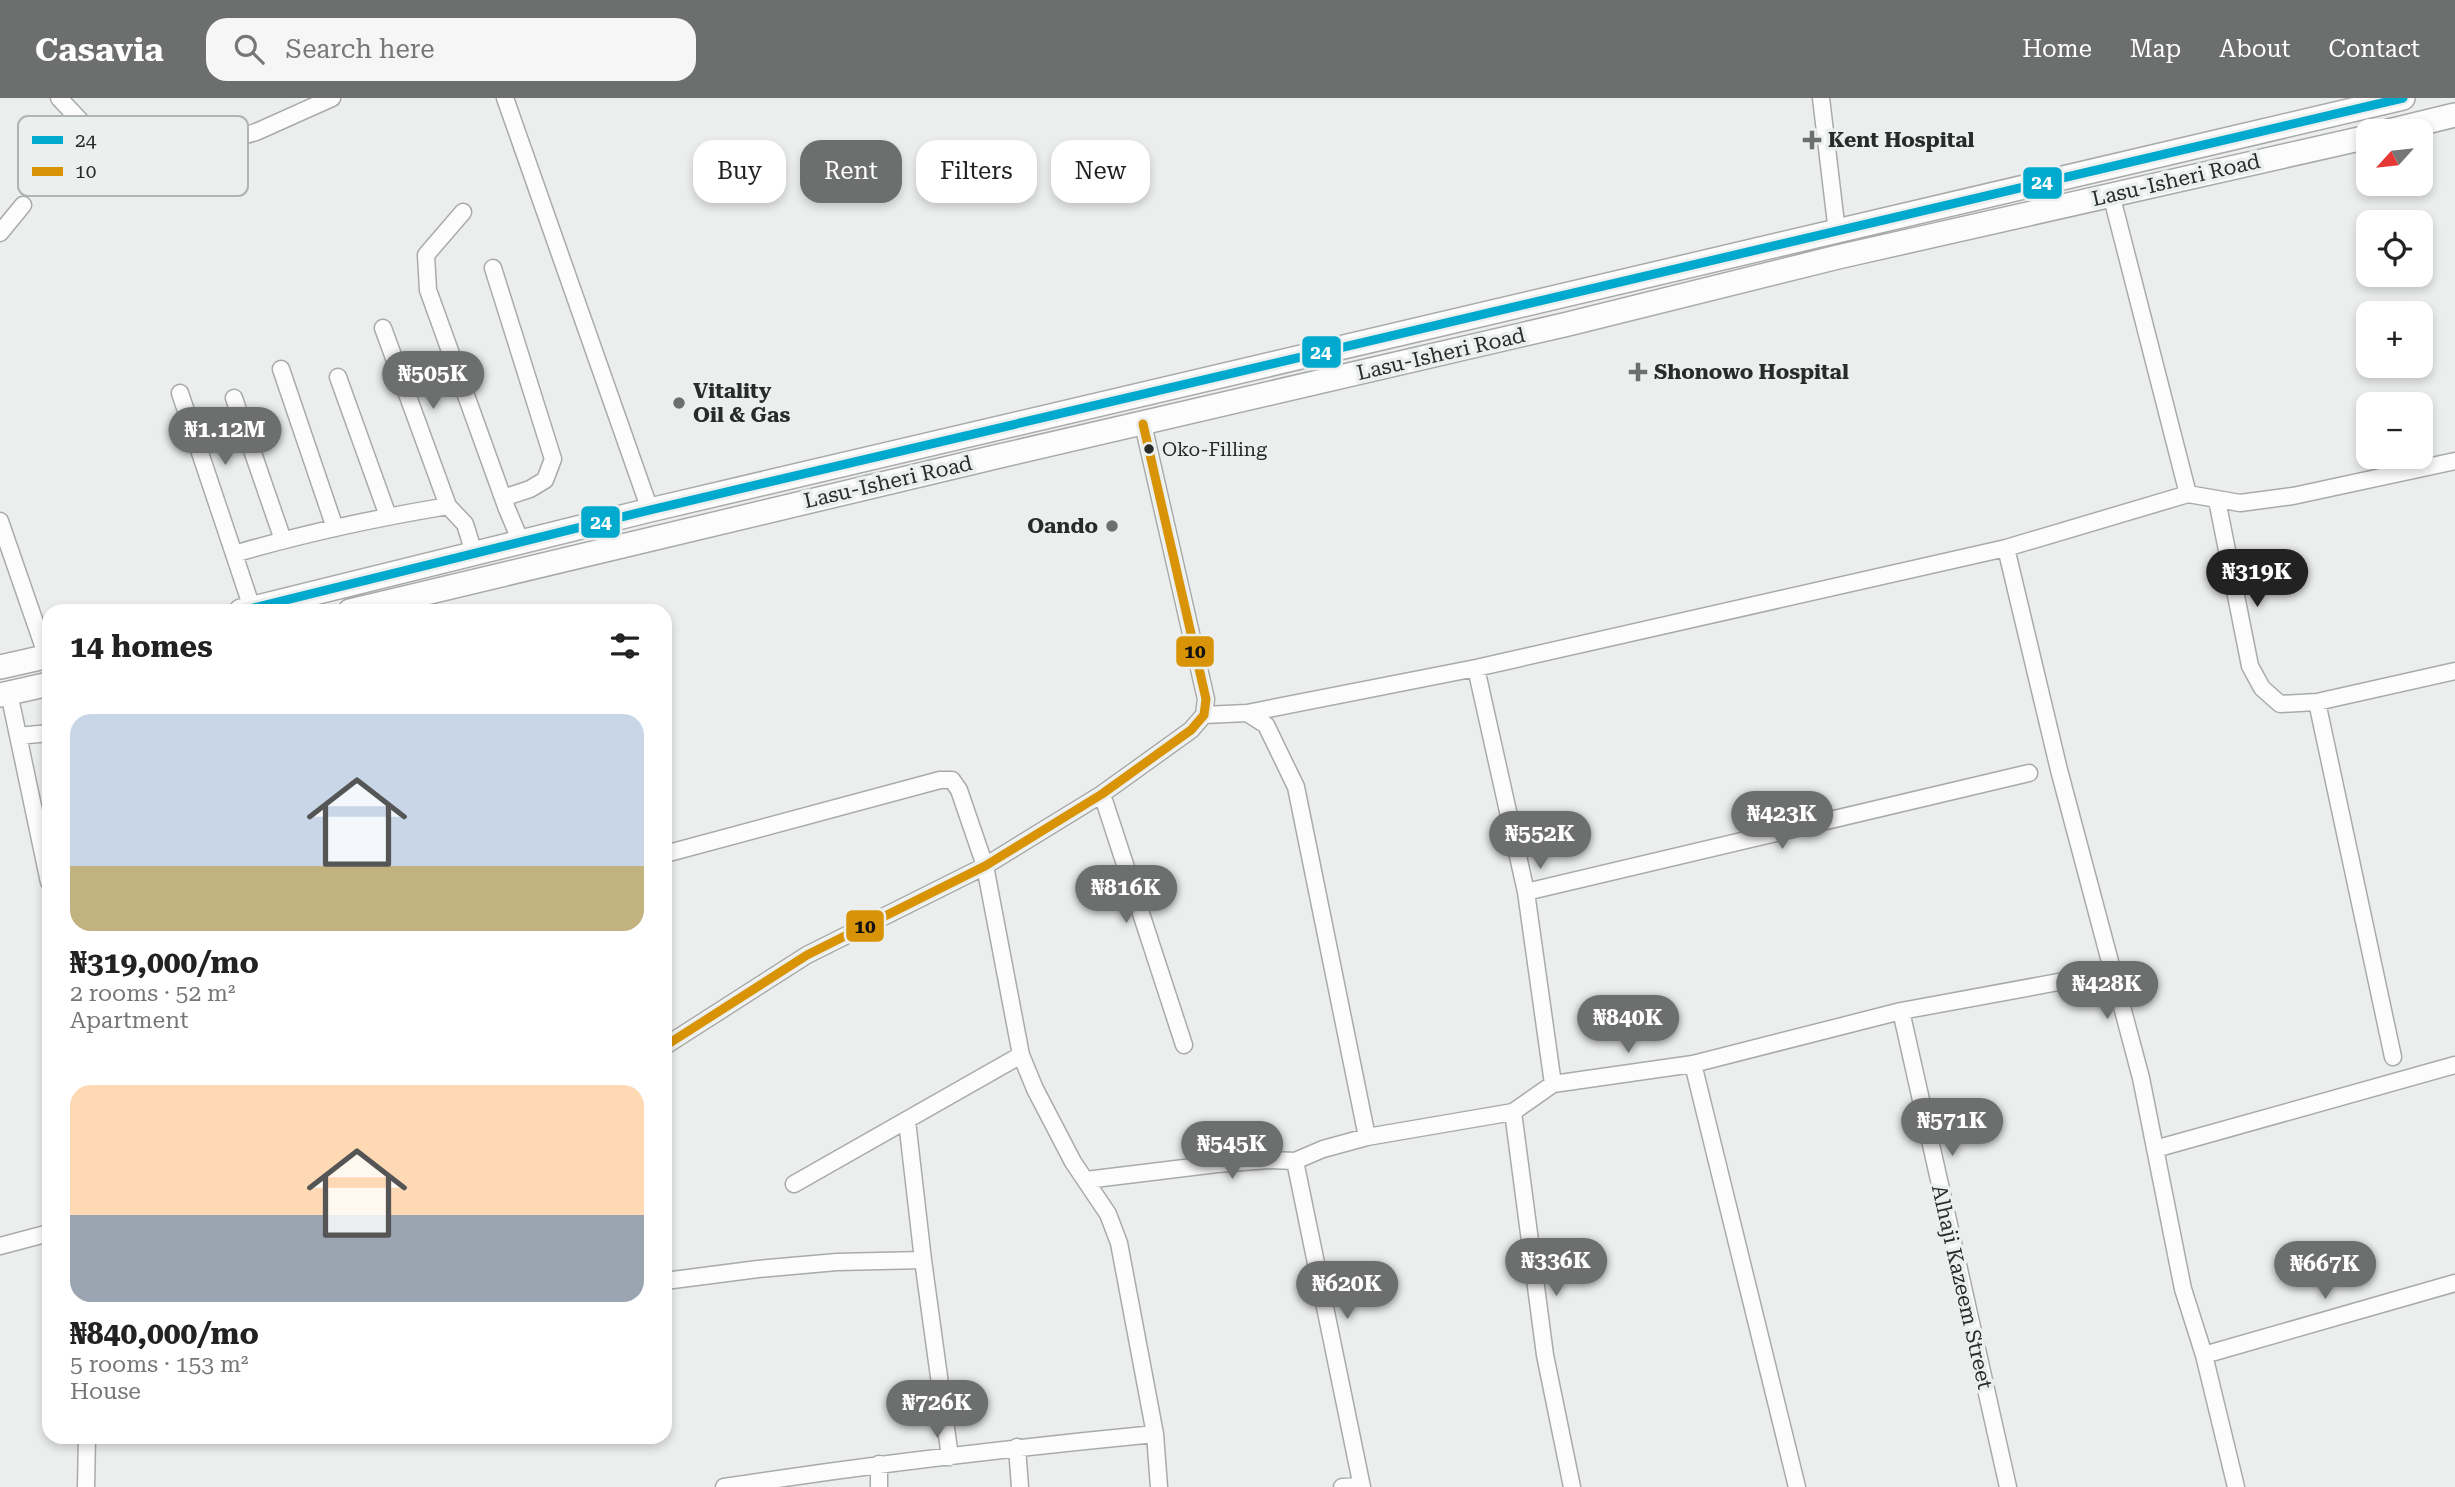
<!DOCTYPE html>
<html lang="en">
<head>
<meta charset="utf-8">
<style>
  :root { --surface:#fff; --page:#f6f6f6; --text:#222; --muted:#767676; --accent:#6d6f6e }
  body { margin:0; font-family:"Roboto Serif",serif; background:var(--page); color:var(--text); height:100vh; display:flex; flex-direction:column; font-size:26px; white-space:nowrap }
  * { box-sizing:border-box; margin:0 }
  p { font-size:23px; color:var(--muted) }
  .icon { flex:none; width:38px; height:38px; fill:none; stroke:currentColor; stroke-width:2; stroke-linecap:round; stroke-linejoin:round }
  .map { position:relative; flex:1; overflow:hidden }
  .details { position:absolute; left:42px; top:506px; width:630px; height:840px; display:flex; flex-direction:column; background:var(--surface); border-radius:21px; box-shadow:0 4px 10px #0003 }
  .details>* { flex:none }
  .top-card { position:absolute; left:693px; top:42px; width:665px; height:63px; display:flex; gap:14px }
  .needle { width:46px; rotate:243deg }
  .tools { position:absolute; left:2356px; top:21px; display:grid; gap:14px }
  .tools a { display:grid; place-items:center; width:77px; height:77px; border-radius:14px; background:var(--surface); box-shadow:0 4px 10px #0003; font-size:35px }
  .price { position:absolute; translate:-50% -60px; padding:0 16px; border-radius:24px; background:var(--accent); color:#fff; font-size:23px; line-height:46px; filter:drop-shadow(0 2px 4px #0008) }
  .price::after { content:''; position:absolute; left:50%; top:42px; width:21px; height:16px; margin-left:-10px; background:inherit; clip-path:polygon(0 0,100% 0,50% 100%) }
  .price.active { background:#222; color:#fff }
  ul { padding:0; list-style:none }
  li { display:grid; align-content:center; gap:14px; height:371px; padding:0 28px }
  li span { display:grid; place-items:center; height:217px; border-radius:21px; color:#555 }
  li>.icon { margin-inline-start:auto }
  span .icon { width:126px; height:126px; fill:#fffc; stroke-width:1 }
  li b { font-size:30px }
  h2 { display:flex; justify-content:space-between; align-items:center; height:84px; padding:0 28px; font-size:30px }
  .chip { padding:0 24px; border-radius:21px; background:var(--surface); box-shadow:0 4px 10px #0003; font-size:24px; line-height:63px }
  .chip.active { background:var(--accent); color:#fff }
  header { display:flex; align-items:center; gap:42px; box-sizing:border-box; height:98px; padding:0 35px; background:var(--accent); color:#fff }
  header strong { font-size:33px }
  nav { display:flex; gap:38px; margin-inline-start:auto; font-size:24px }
  .search { width:490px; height:63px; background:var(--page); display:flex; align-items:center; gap:18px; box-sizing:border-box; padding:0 24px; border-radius:21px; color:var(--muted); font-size:26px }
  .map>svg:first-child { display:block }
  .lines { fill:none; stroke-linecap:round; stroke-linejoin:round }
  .street-casing { stroke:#a9abaa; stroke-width:19 }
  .primary-casing { stroke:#a9abaa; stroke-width:26 }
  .street { stroke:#fcfcfc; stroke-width:16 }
  .primary { stroke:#fcfcfc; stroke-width:23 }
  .bus-1-casing { stroke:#ebefee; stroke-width:14 }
  .bus-2-casing { stroke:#ebefee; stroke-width:14 }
  .bus-1 { stroke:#00a9ce; stroke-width:9 }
  .bus-2 { stroke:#d89406; stroke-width:9 }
  .poi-dot { fill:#6d6f6e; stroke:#ebefee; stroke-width:2.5 }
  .bus-dot { fill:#292b2a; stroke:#ebefee; stroke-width:2.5 }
  .labels { text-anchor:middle; stroke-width:7; stroke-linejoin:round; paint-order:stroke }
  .bus-label { font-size:19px; fill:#292b2a; stroke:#ebefee; text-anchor:start }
  .poi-label { font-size:21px; font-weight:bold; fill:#292b2a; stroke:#ebefee; text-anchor:start }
  .street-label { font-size:21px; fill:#292b2a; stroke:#ebefee }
  .key { fill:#ebefee; stroke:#b1b4b3; stroke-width:2 }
  .key-label { font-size:19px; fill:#292b2a }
  .line-badge { stroke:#ebefee; stroke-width:2.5 }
  .badge-label { font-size:19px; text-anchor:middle; font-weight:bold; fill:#fff }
  .pale-badge-label { font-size:19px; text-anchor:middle; font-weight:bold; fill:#111 }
</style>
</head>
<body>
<header>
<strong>Casavia</strong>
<div class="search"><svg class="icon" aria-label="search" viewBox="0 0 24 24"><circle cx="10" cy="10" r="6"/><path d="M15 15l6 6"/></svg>Search here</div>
<nav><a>Home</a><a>Map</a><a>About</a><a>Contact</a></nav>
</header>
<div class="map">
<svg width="2455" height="1389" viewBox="0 0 2455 1389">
  <rect width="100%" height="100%" fill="#eceeed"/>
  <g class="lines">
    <g class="street-casing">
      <path id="street" d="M 59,0 L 121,66 L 133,70 L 256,34 L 332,0
        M 505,0 L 650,412
        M 1821,0 L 1837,134
        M 2111,96 L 2188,396
        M 463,114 L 426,157 L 428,192 L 507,411 L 521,444
        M 0,135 L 23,107
        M 493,170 L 553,361 L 545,382 L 530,391 L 503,400
        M 383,230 L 448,408
        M 281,271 L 335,430
        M 338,279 L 388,418
        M 180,295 L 234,456
        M 234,300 L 283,442
        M 2217,402 L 2250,568 L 2262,590 L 2280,606 L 2317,604 L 2455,573
        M 0,423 L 47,559
        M 2006,450 L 2059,672 L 2141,980 L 2183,1191 L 2204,1257 L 2236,1389
        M 252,510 L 234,456 C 305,435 376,420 448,408 L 465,426 L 474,455
        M 1476,570 L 1526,794 L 1553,986
        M 9,595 L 49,784
        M 2317,604 L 2393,959
        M 1247,615 L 1266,627 L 1296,689 L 1367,1039
        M 1204,617 L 1247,615 L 1476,570 L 2006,450 L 2188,396 L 2240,405 L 2293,398 L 2455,363
        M 18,638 L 49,635
        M 1102,696 L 1184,947
        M 665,756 L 940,682 L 952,682 L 959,692 L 985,768 L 1021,957 L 1035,991 L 1073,1064 L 1108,1116 L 1119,1145 L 1155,1336 L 1159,1389
        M 1526,794 L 2029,675
        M 665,948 L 807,857 L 985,768 L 1102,696 L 1191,632 L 1204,617 L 1206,601 L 1143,326
        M 1693,966 L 1797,1389
        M 1513,1014 L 1545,1257 L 1572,1389
        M 907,1023 L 923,1162 L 950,1359
        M 2155,1051 L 2455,967
        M 1295,1063 L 1362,1389
        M 1086,1082 L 1217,1066 L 1268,1062 L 1295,1063 L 1323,1051 L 1367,1039 L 1513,1014 L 1553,986 L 1693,966 L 1901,913
        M 794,1086 L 1021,957
        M 0,1148 L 49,1135
        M 665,1183 L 758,1171 L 837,1164 L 923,1162
        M 2204,1257 L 2455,1185
        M 1017,1349 L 1020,1389
        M 86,1389 L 87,1339
        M 724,1389 C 867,1367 1010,1350 1155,1336
        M 879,1389 L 879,1366
        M 1342,1389 L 1362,1388
        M 2008,1389 L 1901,913 L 2113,874"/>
    </g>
    <g class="primary-casing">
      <path id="primary" d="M 2389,33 L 2455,17
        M 241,513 L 650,412 L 2403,0
        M 350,513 L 991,360 L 1568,226 L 1838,159 L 2368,39
        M 0,569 L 49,558
        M 0,597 L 49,586"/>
    </g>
    <use href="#street" class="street"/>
    <use href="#primary" class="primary"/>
    <g class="bus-1-casing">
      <path id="bus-1" d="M 241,513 L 650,412 L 2403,0"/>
    </g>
    <g class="bus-2-casing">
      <path id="bus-2" d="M 665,948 L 807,857 L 985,768 L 1102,696 L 1191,632 L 1204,617 L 1206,601 L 1143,326"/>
    </g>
    <use href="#bus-1" class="bus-1"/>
    <use href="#bus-2" class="bus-2"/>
  </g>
  <g class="poi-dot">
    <path d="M1808.5 31.5h7v7h7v7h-7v7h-7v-7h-7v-7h7z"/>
    <path d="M1634.5 263.5h7v7h7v7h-7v7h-7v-7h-7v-7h7z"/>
    <circle cx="679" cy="305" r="7"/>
    <circle cx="1112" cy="428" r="7"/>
  </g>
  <circle class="bus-dot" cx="1149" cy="351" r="6"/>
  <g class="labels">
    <g class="bus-label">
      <text x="1162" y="358">Oko-Filling</text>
    </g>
    <g class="poi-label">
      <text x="1828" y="49">Kent Hospital</text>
      <text x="1654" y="281">Shonowo Hospital</text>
      <text x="693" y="300">Vitality<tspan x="693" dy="24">Oil &amp; Gas</tspan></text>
      <text x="1098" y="435" text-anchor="end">Oando</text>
    </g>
    <g class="street-label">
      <text transform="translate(2176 82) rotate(-13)" y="7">Lasu-Isheri Road</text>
      <text transform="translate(1441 256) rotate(-13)" y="7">Lasu-Isheri Road</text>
      <text transform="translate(888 384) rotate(-13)" y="7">Lasu-Isheri Road</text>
      <text transform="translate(1962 1189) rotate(77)" y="7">Alhaji Kazeem Street</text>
    </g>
  </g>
  <rect x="18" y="18" width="230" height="80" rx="10" class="key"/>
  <rect x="32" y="38" width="31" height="8" fill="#00a9ce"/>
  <rect x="32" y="69" width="31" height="9" fill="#d89406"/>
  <g class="key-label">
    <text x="75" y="49">24</text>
    <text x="75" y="80">10</text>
  </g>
  <g class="line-badge">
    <rect x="2022" y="68" width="41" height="34" rx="7" fill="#00a9ce"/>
    <rect x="1301" y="237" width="41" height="34" rx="7" fill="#00a9ce"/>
    <rect x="580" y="407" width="41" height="34" rx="7" fill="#00a9ce"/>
    <rect x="1175" y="537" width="40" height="33" rx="7" fill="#d89406"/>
    <rect x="845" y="811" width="40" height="34" rx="7" fill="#d89406"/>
  </g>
  <g class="badge-label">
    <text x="2042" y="91">24</text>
    <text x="1321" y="261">24</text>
    <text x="601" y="431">24</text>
  </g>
  <g class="pale-badge-label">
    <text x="1195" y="560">10</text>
    <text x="865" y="835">10</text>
  </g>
</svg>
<div class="tools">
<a><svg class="needle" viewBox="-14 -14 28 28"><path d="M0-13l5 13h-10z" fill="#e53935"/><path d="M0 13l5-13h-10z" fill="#767676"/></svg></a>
<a><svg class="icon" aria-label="locate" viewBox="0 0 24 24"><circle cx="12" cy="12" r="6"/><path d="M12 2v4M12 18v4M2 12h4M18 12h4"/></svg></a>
<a>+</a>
<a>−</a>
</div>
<b class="price" style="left:433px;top:313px">₦505K</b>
<b class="price" style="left:225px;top:369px">₦1.12M</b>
<b class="price active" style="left:2257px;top:511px">₦319K</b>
<b class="price" style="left:1782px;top:753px">₦423K</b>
<b class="price" style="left:1540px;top:773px">₦552K</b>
<b class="price" style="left:1126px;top:827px">₦816K</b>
<b class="price" style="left:2107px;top:923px">₦428K</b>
<b class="price" style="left:1628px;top:957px">₦840K</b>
<b class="price" style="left:1952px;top:1060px">₦571K</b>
<b class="price" style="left:1232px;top:1083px">₦545K</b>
<b class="price" style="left:1556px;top:1200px">₦336K</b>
<b class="price" style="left:2325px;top:1203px">₦667K</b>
<b class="price" style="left:1347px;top:1223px">₦620K</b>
<b class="price" style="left:937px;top:1342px">₦726K</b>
<div class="top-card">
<a class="chip">Buy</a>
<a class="chip active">Rent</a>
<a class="chip">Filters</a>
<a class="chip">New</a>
</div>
<section class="details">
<h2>14 homes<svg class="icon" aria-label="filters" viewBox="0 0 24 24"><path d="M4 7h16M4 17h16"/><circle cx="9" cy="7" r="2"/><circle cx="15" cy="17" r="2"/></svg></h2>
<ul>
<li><span style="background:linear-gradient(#c9d6e8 70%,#c2b280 0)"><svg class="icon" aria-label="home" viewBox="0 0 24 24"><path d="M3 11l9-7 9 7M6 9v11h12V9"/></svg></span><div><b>₦319,000/mo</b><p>2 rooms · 52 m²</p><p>Apartment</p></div></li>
<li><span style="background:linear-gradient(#ffd9b3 60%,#9aa5b1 0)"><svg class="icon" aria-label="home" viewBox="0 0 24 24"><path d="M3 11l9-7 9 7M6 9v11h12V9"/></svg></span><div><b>₦840,000/mo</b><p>5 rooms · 153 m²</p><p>House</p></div></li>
</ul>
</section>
</div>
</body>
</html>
